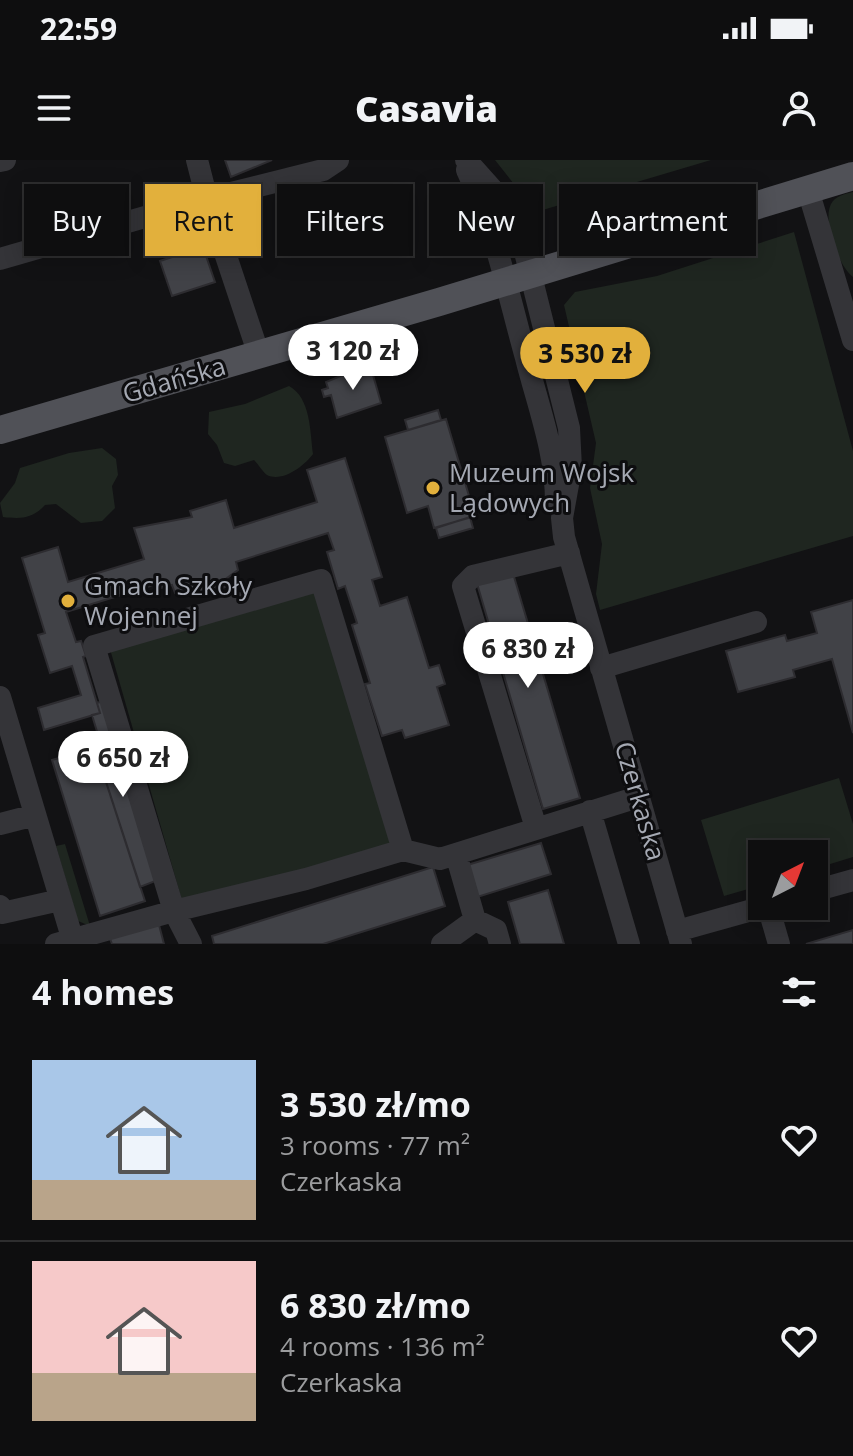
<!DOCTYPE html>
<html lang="en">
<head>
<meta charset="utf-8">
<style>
  :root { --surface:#0e0e0f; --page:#1c1c1d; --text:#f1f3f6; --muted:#9b9c9e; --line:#2e2e2f; --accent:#e2b03c }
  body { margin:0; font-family:"Open Sans",sans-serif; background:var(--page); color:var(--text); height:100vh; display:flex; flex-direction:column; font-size:30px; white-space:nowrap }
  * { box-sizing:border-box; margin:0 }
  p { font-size:26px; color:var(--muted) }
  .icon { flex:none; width:44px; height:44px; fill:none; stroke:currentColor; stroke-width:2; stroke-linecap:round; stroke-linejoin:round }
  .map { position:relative; height:784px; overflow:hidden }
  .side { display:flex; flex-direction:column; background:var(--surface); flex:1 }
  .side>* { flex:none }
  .top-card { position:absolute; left:24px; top:24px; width:806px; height:72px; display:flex; gap:16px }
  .needle { width:52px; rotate:42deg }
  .fabs { position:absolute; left:748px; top:680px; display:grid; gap:16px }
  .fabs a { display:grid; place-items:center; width:80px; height:80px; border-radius:0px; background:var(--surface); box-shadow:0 4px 20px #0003,0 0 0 2px var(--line); font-size:40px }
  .price { position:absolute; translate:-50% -68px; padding:0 18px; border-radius:28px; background:#fff; color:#222; font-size:26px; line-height:52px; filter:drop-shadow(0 2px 4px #0008) }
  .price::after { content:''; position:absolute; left:50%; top:48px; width:24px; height:18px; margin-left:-12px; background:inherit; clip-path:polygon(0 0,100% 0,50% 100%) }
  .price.current { background:var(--accent); color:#111 }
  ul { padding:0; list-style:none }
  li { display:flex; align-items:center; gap:24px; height:200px; padding:0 32px }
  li+li { border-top:2px solid var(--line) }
  li span { display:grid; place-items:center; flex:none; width:224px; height:160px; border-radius:0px; color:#555 }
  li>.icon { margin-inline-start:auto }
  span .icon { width:96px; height:96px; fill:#fffc; stroke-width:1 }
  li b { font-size:34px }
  h2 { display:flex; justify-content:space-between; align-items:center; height:96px; padding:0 32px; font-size:34px }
  .pill { padding:0 28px; border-radius:0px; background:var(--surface); box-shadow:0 4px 20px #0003,0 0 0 2px var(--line); font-size:28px; line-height:72px }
  .pill.current { background:var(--accent); color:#111 }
  .status { display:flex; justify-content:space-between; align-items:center; height:56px; padding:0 40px; background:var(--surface); direction:ltr }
  .status svg { height:22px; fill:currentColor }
  header { display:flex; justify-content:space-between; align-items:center; height:104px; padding:0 32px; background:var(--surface); font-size:36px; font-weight:800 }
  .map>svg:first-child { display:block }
  .green { fill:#1f2620 }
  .building { fill:#414247; stroke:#2d2c30; stroke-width:2 }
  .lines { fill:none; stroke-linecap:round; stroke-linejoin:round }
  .minor { stroke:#343438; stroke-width:22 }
  .major { stroke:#505157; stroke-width:28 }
  .poi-dot { fill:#e2b03c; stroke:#0d0d0f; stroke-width:3 }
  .labels { text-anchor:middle; stroke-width:6; stroke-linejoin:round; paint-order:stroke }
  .street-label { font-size:26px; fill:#a5a9b3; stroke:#0d0d0f }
  .poi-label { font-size:26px; fill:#a5a9b3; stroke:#0d0d0f; text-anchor:start }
</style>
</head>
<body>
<div class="status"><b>22:59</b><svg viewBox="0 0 49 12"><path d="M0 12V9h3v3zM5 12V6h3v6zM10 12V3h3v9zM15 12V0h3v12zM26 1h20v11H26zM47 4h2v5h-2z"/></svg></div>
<header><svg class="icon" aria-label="menu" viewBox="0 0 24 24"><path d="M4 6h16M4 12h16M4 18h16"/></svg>Casavia<svg class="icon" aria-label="person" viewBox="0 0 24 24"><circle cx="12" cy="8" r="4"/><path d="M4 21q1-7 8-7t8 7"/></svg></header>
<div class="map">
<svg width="853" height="784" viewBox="0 0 853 784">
  <rect width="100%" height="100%" fill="#121214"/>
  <path class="green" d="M 495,0 L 711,0 L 536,52 Z
    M 853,32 L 853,117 C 839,107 822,61 831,44 C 835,36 845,34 853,32 Z
    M 794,72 L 853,291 L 853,376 L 600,450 L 596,434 L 602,384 L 590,328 L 596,283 L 564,145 L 575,132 L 657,116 Z
    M 289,226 C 311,238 310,272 313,294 C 305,305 283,323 267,315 C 263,312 258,304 254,300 L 235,306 L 224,303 L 217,285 L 208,274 L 209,252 L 245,244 Z
    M 102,288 L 116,299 L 118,315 L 112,326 L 115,348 L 102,361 L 81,363 L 56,344 L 45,345 C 32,359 21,359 3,357 L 0,343 L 15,323 L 20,308 L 69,293 Z
    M 321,421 L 396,684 L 183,744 L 108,482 Z
    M 839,618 L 853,664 L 853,697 L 814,709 L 814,694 L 762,694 L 762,725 L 724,736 L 701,660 Z
    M 65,684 L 90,766 L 78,761 L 56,686 Z"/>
  <path class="building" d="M 225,0 L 272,0 L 231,17 Z
    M 203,87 L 215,122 L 172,136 L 160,101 Z
    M 371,208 L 381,243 L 337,258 L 331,235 L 324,237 L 322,230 L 328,228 L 326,222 L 357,209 L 358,213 Z
    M 438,250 L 441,260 L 408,270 L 405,260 Z
    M 446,259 L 475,356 L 434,368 L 428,346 L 407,353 L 385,277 Z
    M 345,298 L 382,417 L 372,420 L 380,446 L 407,437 L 429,508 L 439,505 L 445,524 L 437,527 L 449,565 L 405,578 L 402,570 L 382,576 L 365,524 L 370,523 L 352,465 L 357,463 L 345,426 L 338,429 L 327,392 L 334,390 L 328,373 L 236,402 L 238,410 L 223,421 L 225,427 L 194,436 L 191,427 L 175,433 L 172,425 L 161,428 L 160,423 L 66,452 L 76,482 L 81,481 L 86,496 L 83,497 L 100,553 L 44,570 L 38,548 L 81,535 L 72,506 L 50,513 L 38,475 L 45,473 L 22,398 L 58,387 L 68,422 L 144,399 L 134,368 L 192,357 L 190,351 L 226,340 L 234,368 L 317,342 L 307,310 Z
    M 470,357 L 473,368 L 439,378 L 436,368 Z
    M 512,410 L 580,638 L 543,649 L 476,420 Z
    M 853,440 L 853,573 L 832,499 L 793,510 L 795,517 L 738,532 L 726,491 L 785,475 L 787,481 L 817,473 L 811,452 Z
    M 103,541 L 158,720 L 140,727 L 95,588 L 101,585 L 92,555 L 100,553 L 97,543 Z
    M 95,588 L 145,741 L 100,756 L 52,600 Z
    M 541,683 L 551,714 L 474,738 L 464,706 Z
    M 433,707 L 445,746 L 323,784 L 214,784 L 212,776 Z
    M 548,730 L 564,784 L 520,784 L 508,742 Z
    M 158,761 L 164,784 L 112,784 L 109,776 Z
    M 853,770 L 853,784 L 806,784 Z"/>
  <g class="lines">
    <path class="minor" d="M 466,0 L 508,47 L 524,88 L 569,268 L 571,308 L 562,358 L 564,377 L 681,784
      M 0,1 L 5,0
      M 467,10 C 496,71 508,134 526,198 C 538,246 556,292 556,342
      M 808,30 L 853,180
      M 0,99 L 207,39 L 197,0
      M 259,195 L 207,39 L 323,10 L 338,0
      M 601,508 L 756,462
      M 0,537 L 74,784
      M 590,651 L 629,784
      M 0,664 L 35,655
      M 536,668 L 463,426 L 473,416 L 569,393
      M 403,690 L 306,719 L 174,751 L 94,486 L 321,420 L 403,690 L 440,699 L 638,637
      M 814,731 L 853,720
      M 0,746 L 2,753 L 60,740
      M 768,746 L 779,784
      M 475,760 L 496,770 L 500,784
      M 677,771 L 766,746
      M 56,784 L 174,751 L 191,784
      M 442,784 L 475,760 L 456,694"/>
    <path class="major" d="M 0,270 L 439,142 L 853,16"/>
  </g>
  <g class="poi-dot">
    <circle cx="433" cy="328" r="8"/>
    <circle cx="68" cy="441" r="8"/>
  </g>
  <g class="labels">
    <g class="street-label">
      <text transform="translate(174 220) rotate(-16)" y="9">Gdańska</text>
      <text transform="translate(640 641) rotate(74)" y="9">Czerkaska</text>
    </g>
    <g class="poi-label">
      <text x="449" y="322">Muzeum Wojsk<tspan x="449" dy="30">Lądowych</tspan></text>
      <text x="84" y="435">Gmach Szkoły<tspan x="84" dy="30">Wojennej</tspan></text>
    </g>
  </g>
</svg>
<div class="fabs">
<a><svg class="needle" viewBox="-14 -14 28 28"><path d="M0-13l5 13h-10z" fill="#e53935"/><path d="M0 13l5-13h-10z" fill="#9b9c9e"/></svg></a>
</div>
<b class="price" style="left:353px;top:232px">3 120 zł</b>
<b class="price current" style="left:585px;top:235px">3 530 zł</b>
<b class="price" style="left:528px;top:530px">6 830 zł</b>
<b class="price" style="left:123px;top:639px">6 650 zł</b>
<div class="top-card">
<a class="pill">Buy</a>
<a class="pill current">Rent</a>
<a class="pill">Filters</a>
<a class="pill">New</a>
<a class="pill">Apartment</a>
</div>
</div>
<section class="side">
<h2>4 homes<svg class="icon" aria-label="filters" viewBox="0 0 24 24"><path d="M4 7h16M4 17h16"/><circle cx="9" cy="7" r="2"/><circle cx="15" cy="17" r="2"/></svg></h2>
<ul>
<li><span style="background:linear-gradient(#a9c7e8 75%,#b9a48a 0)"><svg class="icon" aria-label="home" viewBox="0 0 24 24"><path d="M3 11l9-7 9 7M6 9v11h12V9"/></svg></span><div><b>3 530 zł/mo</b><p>3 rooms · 77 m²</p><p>Czerkaska</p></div><svg class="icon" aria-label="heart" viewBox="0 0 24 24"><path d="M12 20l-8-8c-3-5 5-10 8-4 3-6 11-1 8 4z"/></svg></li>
<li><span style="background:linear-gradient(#f6c9c9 70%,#b9a48a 0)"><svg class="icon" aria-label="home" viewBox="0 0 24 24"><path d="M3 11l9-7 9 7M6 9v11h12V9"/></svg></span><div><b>6 830 zł/mo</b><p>4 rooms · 136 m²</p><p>Czerkaska</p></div><svg class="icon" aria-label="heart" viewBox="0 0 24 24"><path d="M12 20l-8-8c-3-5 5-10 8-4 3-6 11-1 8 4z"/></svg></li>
</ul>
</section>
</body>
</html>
